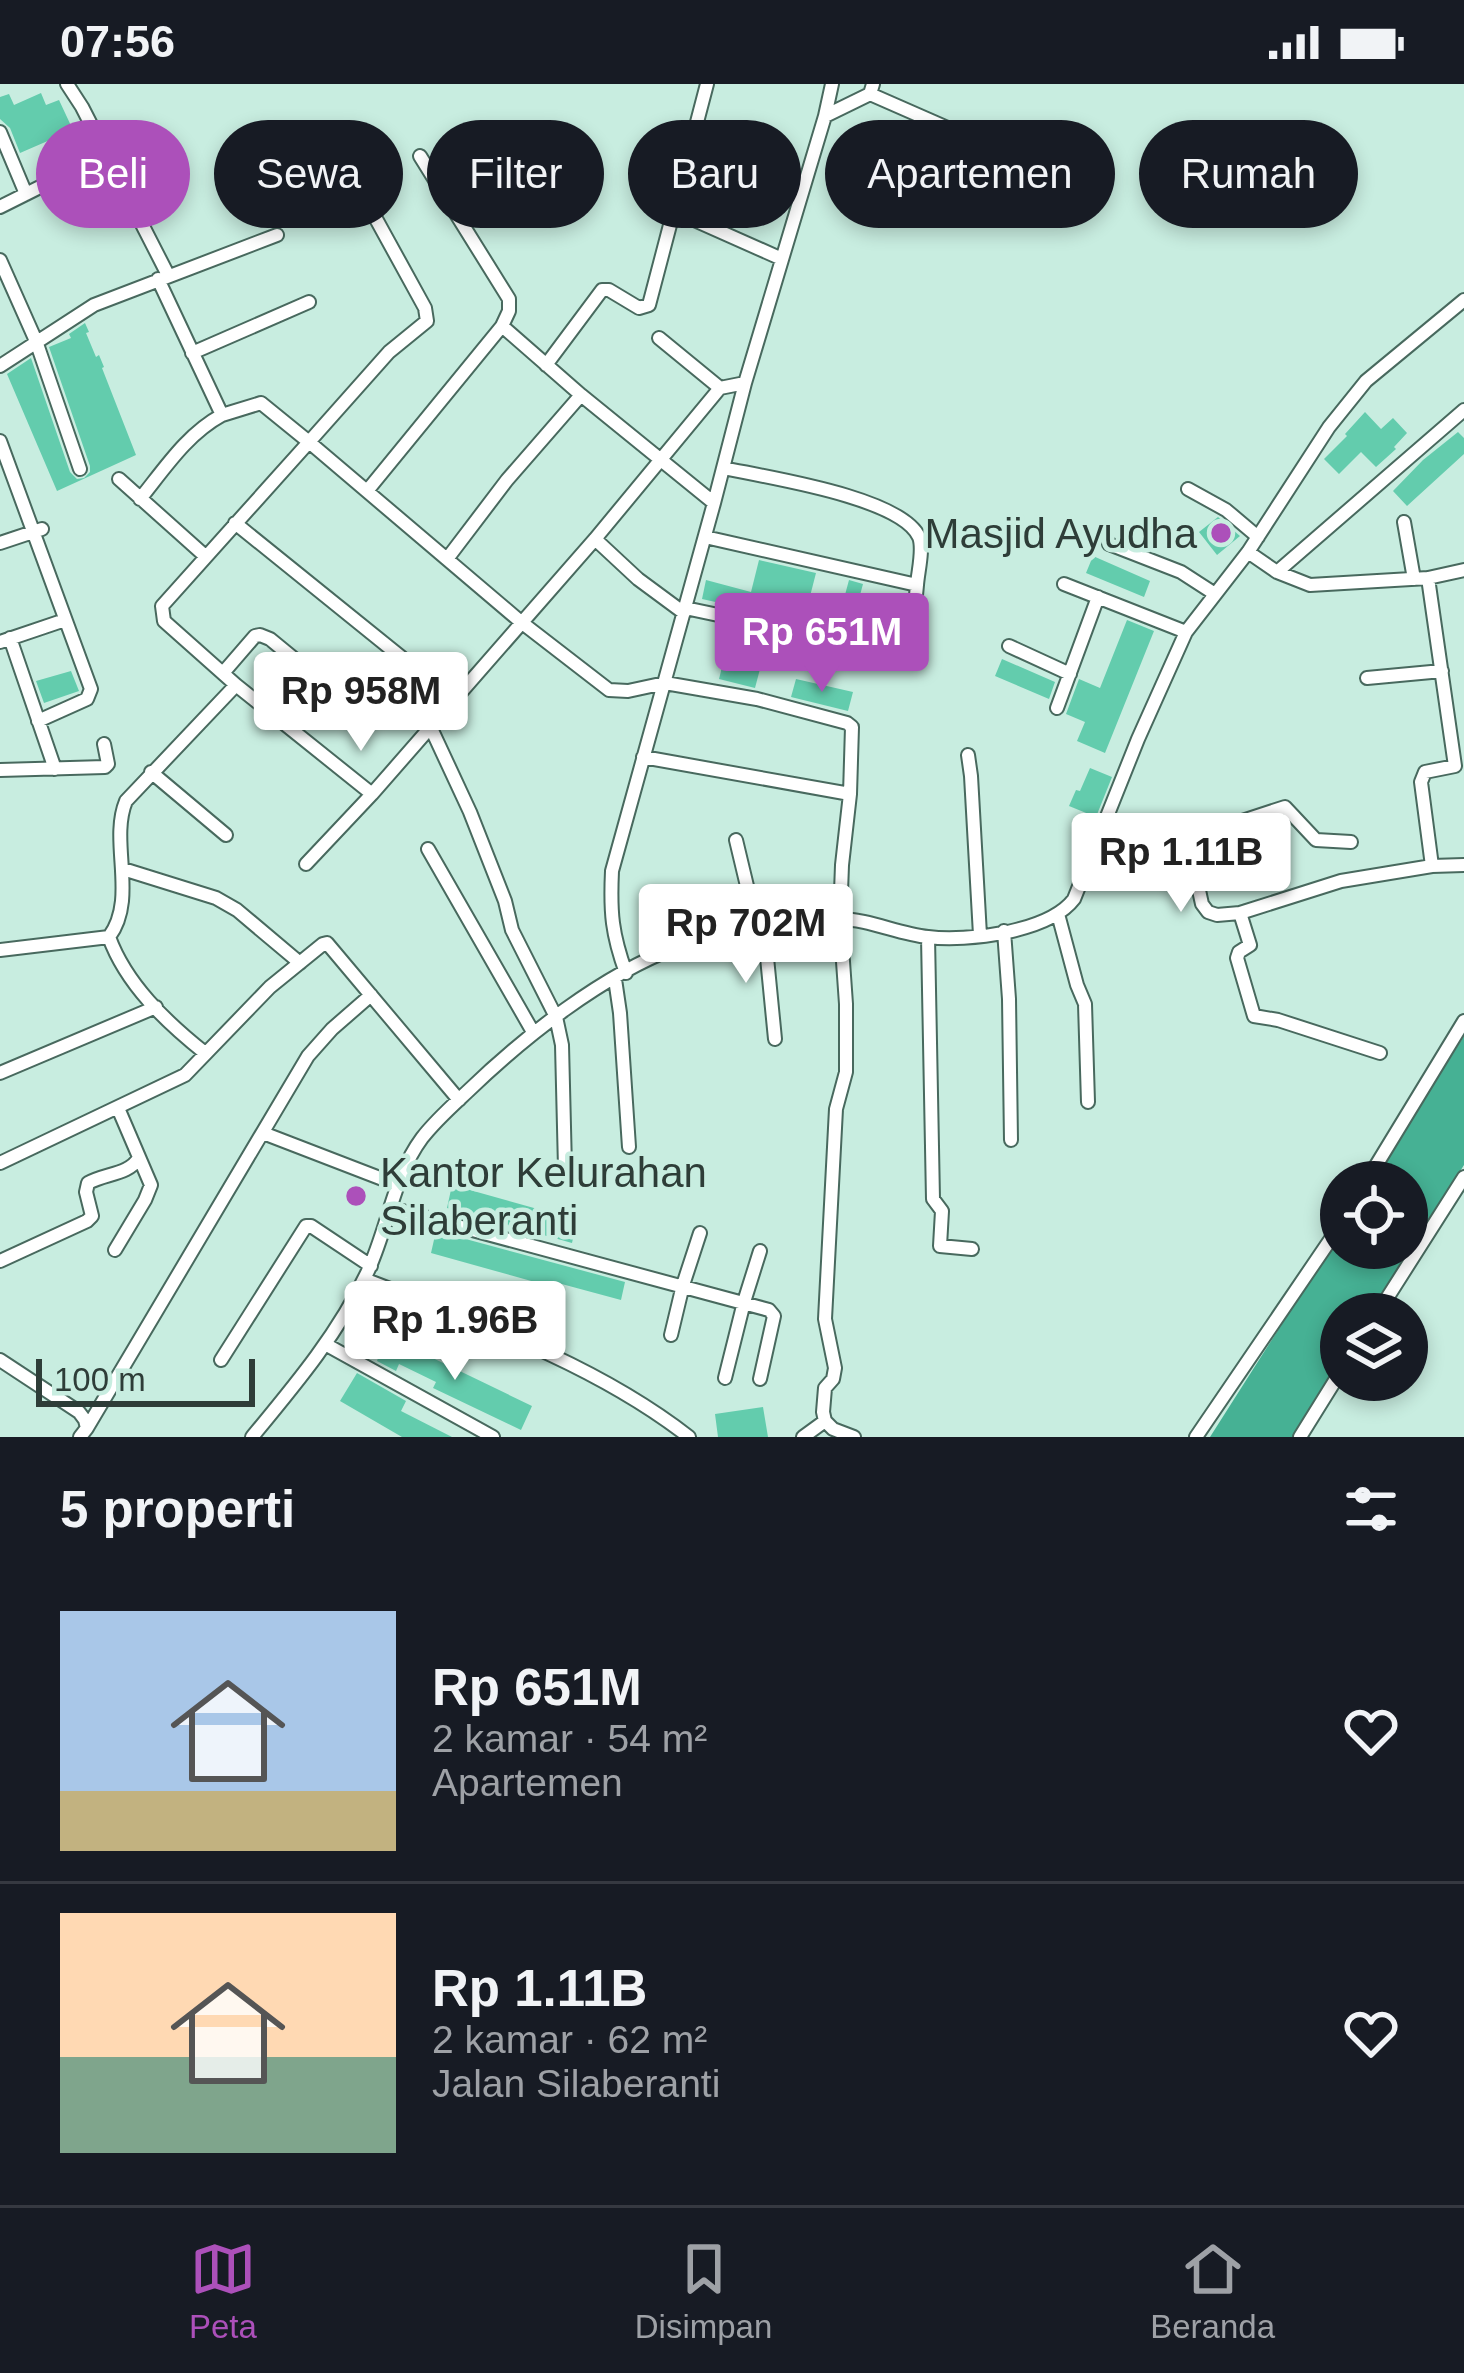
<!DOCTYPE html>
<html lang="id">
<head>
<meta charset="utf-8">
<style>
  :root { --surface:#171b24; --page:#242831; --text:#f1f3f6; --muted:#9ea1a6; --line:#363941; --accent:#ac50ba }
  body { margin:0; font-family:Helvetica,sans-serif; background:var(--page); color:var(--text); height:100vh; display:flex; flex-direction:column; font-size:45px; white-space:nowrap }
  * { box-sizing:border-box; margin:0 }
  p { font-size:39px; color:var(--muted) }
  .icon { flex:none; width:66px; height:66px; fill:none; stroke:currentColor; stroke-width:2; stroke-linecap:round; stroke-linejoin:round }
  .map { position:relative; height:1353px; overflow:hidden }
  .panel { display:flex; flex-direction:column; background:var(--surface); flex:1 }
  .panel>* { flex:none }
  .hud { position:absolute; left:36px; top:36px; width:1392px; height:108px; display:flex; gap:24px }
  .fabs { position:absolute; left:1320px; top:1077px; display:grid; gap:24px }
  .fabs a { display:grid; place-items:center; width:108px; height:108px; border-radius:50%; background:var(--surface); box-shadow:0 6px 18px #0003; font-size:60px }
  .scale { position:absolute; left:36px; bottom:30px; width:219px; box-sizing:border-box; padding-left:12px; border:6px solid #2e3d38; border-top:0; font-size:33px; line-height:42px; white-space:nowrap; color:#2e3d38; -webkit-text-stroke:9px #c8ede0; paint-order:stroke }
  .price { position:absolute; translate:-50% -102px; padding:0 27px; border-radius:12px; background:#fff; color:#222; font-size:39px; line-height:78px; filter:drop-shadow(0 3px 6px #0008) }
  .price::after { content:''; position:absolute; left:50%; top:72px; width:36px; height:27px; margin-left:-18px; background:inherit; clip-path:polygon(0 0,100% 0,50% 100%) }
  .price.on { background:var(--accent); color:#fff }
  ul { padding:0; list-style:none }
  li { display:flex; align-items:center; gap:36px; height:300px; padding:0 60px }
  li+li { border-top:3px solid var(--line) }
  li span { display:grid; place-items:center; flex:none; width:336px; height:240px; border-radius:0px; color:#555 }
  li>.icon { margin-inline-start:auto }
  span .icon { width:144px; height:144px; fill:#fffc; stroke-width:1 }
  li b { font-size:51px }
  h2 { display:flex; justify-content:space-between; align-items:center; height:144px; padding:0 60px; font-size:51px }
  .chip { padding:0 42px; border-radius:54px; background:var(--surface); box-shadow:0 6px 18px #0003; font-size:42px; line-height:108px }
  .chip.on { background:var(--accent); color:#fff }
  .status { display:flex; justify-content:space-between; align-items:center; height:84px; padding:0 60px; background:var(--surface); direction:ltr }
  .status svg { height:33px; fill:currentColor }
  .menu { display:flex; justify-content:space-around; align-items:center; height:168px; border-top:3px solid var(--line); background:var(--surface); font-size:33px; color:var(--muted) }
  .menu a { display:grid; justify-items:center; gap:6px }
  .menu .on { color:var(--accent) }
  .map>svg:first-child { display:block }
  .water { fill:#46b194 }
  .building { fill:#63ccad }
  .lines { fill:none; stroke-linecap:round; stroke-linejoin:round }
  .street-casing { stroke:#48695e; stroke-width:16 }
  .street { stroke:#fff; stroke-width:12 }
  .poi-dot { fill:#ac50ba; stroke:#c8ede0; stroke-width:4.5 }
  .labels { text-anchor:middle; stroke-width:9; stroke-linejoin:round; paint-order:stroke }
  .poi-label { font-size:42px; fill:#2e3d38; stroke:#c8ede0; text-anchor:end }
</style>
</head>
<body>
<div class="status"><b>07:56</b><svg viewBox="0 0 49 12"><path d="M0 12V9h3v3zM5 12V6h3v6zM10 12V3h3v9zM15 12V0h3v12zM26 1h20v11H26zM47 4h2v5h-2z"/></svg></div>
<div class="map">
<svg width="1464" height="1353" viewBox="0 0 1464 1353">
  <rect width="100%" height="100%" fill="#c8ede0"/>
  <path class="water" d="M 1464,952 L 1464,1081 L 1370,1230 L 1341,1230 L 1341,1275 L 1292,1353 L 1210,1353 L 1341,1147 L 1341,1164 L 1407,1164 L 1407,1098 L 1372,1098 Z"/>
  <path class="building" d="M 41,9 L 46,21 L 59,16 L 73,46 L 20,69 L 10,44 L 0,35 L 0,13 L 9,10 L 14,21 Z
    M 85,239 L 89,248 L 86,249 L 96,273 L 99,271 L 104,283 L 102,284 L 136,371 L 57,407 L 7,290 L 31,274 L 70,388 L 77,395 L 84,394 L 90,388 L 90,382 L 49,263 L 71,254 L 69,250 Z
    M 1365,328 L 1381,345 L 1393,334 L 1407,349 L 1394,363 L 1396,365 L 1376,383 L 1361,368 L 1339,390 L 1324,375 L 1347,352 L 1345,350 Z
    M 1458,348 L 1464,354 L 1464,370 L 1407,422 L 1393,407 L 1423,376 Z
    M 1218,433 L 1240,452 L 1217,471 L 1199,448 Z
    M 1093,472 L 1150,497 L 1144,513 L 1086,489 Z
    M 759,476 L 816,489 L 808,520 L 811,521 L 810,526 L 839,533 L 849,496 L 863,500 L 850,548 L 702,515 L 706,496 L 751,508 Z
    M 1127,536 L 1154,547 L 1105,669 L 1077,657 L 1085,638 L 1066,630 L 1079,595 L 1100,604 Z
    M 724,575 L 760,585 L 755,604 L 719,595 Z
    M 1002,575 L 1055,598 L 1049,615 L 995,592 Z
    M 71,587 L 79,607 L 44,619 L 36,597 Z
    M 796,595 L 853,608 L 848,627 L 791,613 Z
    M 1090,684 L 1112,693 L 1096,733 L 1069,722 L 1076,706 L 1080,707 Z
    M 452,1101 L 577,1136 L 572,1159 L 447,1124 Z
    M 436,1147 L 625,1198 L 621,1216 L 558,1199 L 557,1204 L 542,1200 L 431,1169 Z
    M 385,1251 L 532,1322 L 521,1346 L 433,1304 L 436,1298 L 399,1280 L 396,1287 L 377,1277 L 379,1271 L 376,1270 Z
    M 357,1289 L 406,1317 L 401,1327 L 452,1353 L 402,1353 L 340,1317 Z
    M 763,1323 L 768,1353 L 718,1353 L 715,1330 Z"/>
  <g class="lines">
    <g class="street-casing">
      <path id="street" d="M 67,0 L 82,23 L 168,191
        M 870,10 L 984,60
        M 825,32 L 832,0
        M 0,48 L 26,110
        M 420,72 L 509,215 L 509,227 L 502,242
        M 0,123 L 106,70
        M 674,127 L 782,175
        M 0,176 L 36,257 L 80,385
        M 659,254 L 720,304
        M 192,269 L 309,218
        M 546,281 L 602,206 L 609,206 L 639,224 L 649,221 L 707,0
        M 0,282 L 94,221 L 277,151
        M 222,331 L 261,319 L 309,358 L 389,268 L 427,237 L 425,224 L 364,113
        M 0,357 L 91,605 L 87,615 L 38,637
        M 119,395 L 204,471
        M 1188,405 L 1226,426 L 1258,453
        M 367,407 L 502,242 L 581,311
        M 140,415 C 165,384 187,350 222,331 L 158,195
        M 714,419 L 745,299 L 825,32 L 870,10 L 873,0
        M 1404,438 L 1414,495
        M 235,439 L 453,615
        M 705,453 L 917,501 C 918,487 924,465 919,453 C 901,413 765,393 723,384
        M 595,455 L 638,495 L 684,529
        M 0,459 L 42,445
        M 1109,460 L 1181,488 L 1215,510
        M 1248,468 L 1277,488 L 1310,501 L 1428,494 L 1464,486
        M 447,475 L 507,396 L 581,311 L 714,419 L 612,787 C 610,829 612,850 626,889
        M 1277,488 L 1464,326
        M 1428,494 L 1455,682 L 1425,688 L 1421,698 L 1432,782 L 1464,781
        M 1064,500 L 1186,548
        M 685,524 L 898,569 L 904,567 L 913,542 L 917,501
        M 10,554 L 55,685
        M 0,558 L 65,536
        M 1009,562 L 1070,590
        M 223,589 L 255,552 L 260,551 L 270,555 L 326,601
        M 1367,594 L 1442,587
        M 236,601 L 164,537 L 162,522 L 309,358 L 521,538 L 609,606 L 628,607 L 665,599 L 757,615 L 847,639 L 852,643 L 850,710 L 842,781 L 840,835 L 846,920 L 846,988 L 836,1025 L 825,1235 L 835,1284 L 833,1295 L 825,1304 L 823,1328 L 825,1337 L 833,1345 L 854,1353
        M 1057,624 L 1098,513
        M 430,642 L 470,728 L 505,817 L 512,846 L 556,933 L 562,961 L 565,1084
        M 968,671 L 971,692 L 980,851
        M 643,673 L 850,710
        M 0,686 L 105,683 L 108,680 L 104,660
        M 151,688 L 226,751
        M 1102,748 L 1157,761 L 1172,760 L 1285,723 L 1316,756 L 1351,758
        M 736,756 L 757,844
        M 1188,756 L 1202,820 L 1208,828 L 1217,831 L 1240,829 L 1341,797 L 1432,782
        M 428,765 L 533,948
        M 306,780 L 372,710
        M 123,785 L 216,814 L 237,826 L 300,879
        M 1240,829 L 1250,861 L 1239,868 L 1237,874 L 1254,932 L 1278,936 L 1380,969
        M 1058,830 L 1077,901 L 1085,920 L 1088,1018
        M 764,843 L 775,955
        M 1004,847 L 1009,915 L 1011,1056
        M 109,853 C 126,900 166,938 205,969
        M 928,853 L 933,1115 L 942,1127 L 940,1162 L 972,1165
        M 0,866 L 109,853 C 138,814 109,758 126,717 L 236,601 L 372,710 L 595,455 L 720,304 L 745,299
        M 615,895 L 620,929 L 629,1063
        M 0,989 L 156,923
        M 263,1049 L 398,1101
        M 0,1079 L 185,991 L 270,903 L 323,860 L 327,859 L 459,1016
        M 1366,1098 L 1464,937
        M 391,1124 L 769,1226 L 774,1232 L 760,1295
        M 115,1166 L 145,1116 L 151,1101 L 118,1024
        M 0,1177 L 87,1137 L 92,1132 L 86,1108 L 88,1099 C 106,1089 128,1091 139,1074
        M 364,1195 C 475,1238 594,1279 689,1353
        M 1377,1230 L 1464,1093
        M 671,1251 L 683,1201 L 700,1149
        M 325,1260 L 493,1353
        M 0,1276 L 79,1328 L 85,1336 L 87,1344 L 80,1353
        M 221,1276 L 306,1142 L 311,1142 L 371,1182
        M 725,1294 L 744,1218 L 760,1167
        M 87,1344 L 308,972 L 332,945 L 371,911
        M 252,1353 C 295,1301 338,1250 367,1189 C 388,1145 393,1093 422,1054 C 435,1037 452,1022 467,1008 C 524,953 602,891 677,863 C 714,850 754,845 793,840 C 808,838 824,835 839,835 C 869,835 898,850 928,853 C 967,858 1049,848 1074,815 L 1138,655 L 1186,548 L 1248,468 L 1329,343 L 1366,297 L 1464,216
        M 803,1353 L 825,1337
        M 1196,1353 L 1341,1140
        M 1300,1353 L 1341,1287"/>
    </g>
    <use href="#street" class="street"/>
  </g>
  <g class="poi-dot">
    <circle cx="1221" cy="449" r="12"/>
    <circle cx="356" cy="1112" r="12"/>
  </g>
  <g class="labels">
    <g class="poi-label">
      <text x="1197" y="464">Masjid Ayudha</text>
      <text x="380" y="1103" text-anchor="start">Kantor Kelurahan<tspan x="380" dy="48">Silaberanti</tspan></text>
    </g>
  </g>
</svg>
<div class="fabs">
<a><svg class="icon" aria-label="locate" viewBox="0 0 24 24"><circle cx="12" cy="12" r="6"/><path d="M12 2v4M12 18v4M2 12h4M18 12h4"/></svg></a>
<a><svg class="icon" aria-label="layers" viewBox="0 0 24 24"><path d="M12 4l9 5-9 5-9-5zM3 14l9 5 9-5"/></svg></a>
</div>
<div class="scale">100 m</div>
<b class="price on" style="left:822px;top:611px">Rp 651M</b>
<b class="price" style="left:361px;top:670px">Rp 958M</b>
<b class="price" style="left:1181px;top:831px">Rp 1.11B</b>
<b class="price" style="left:746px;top:902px">Rp 702M</b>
<b class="price" style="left:455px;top:1299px">Rp 1.96B</b>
<div class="hud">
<a class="chip on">Beli</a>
<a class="chip">Sewa</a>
<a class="chip">Filter</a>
<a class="chip">Baru</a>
<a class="chip">Apartemen</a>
<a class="chip">Rumah</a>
</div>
</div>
<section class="panel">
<h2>5 properti<svg class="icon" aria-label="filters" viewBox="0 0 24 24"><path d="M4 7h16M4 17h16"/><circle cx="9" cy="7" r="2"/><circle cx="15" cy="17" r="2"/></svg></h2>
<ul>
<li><span style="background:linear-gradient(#a9c7e8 75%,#c2b280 0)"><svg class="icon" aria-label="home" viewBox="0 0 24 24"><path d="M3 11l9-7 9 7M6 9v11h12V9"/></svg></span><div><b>Rp 651M</b><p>2 kamar · 54 m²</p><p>Apartemen</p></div><svg class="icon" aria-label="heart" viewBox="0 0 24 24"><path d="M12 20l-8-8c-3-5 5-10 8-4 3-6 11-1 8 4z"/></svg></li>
<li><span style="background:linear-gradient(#ffd9b3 60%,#7fa58c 0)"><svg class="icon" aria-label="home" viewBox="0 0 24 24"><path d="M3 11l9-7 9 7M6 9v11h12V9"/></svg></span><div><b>Rp 1.11B</b><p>2 kamar · 62 m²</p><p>Jalan Silaberanti</p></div><svg class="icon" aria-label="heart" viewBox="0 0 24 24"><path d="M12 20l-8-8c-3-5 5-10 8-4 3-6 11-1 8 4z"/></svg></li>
</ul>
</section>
<nav class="menu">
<a class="on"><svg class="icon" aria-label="map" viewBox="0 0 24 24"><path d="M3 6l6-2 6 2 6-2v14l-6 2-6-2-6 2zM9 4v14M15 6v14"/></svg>Peta</a>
<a><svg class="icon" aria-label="saved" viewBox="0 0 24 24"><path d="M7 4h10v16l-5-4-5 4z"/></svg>Disimpan</a>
<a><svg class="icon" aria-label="home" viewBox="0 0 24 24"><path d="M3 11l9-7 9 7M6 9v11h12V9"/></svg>Beranda</a>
</nav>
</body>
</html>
